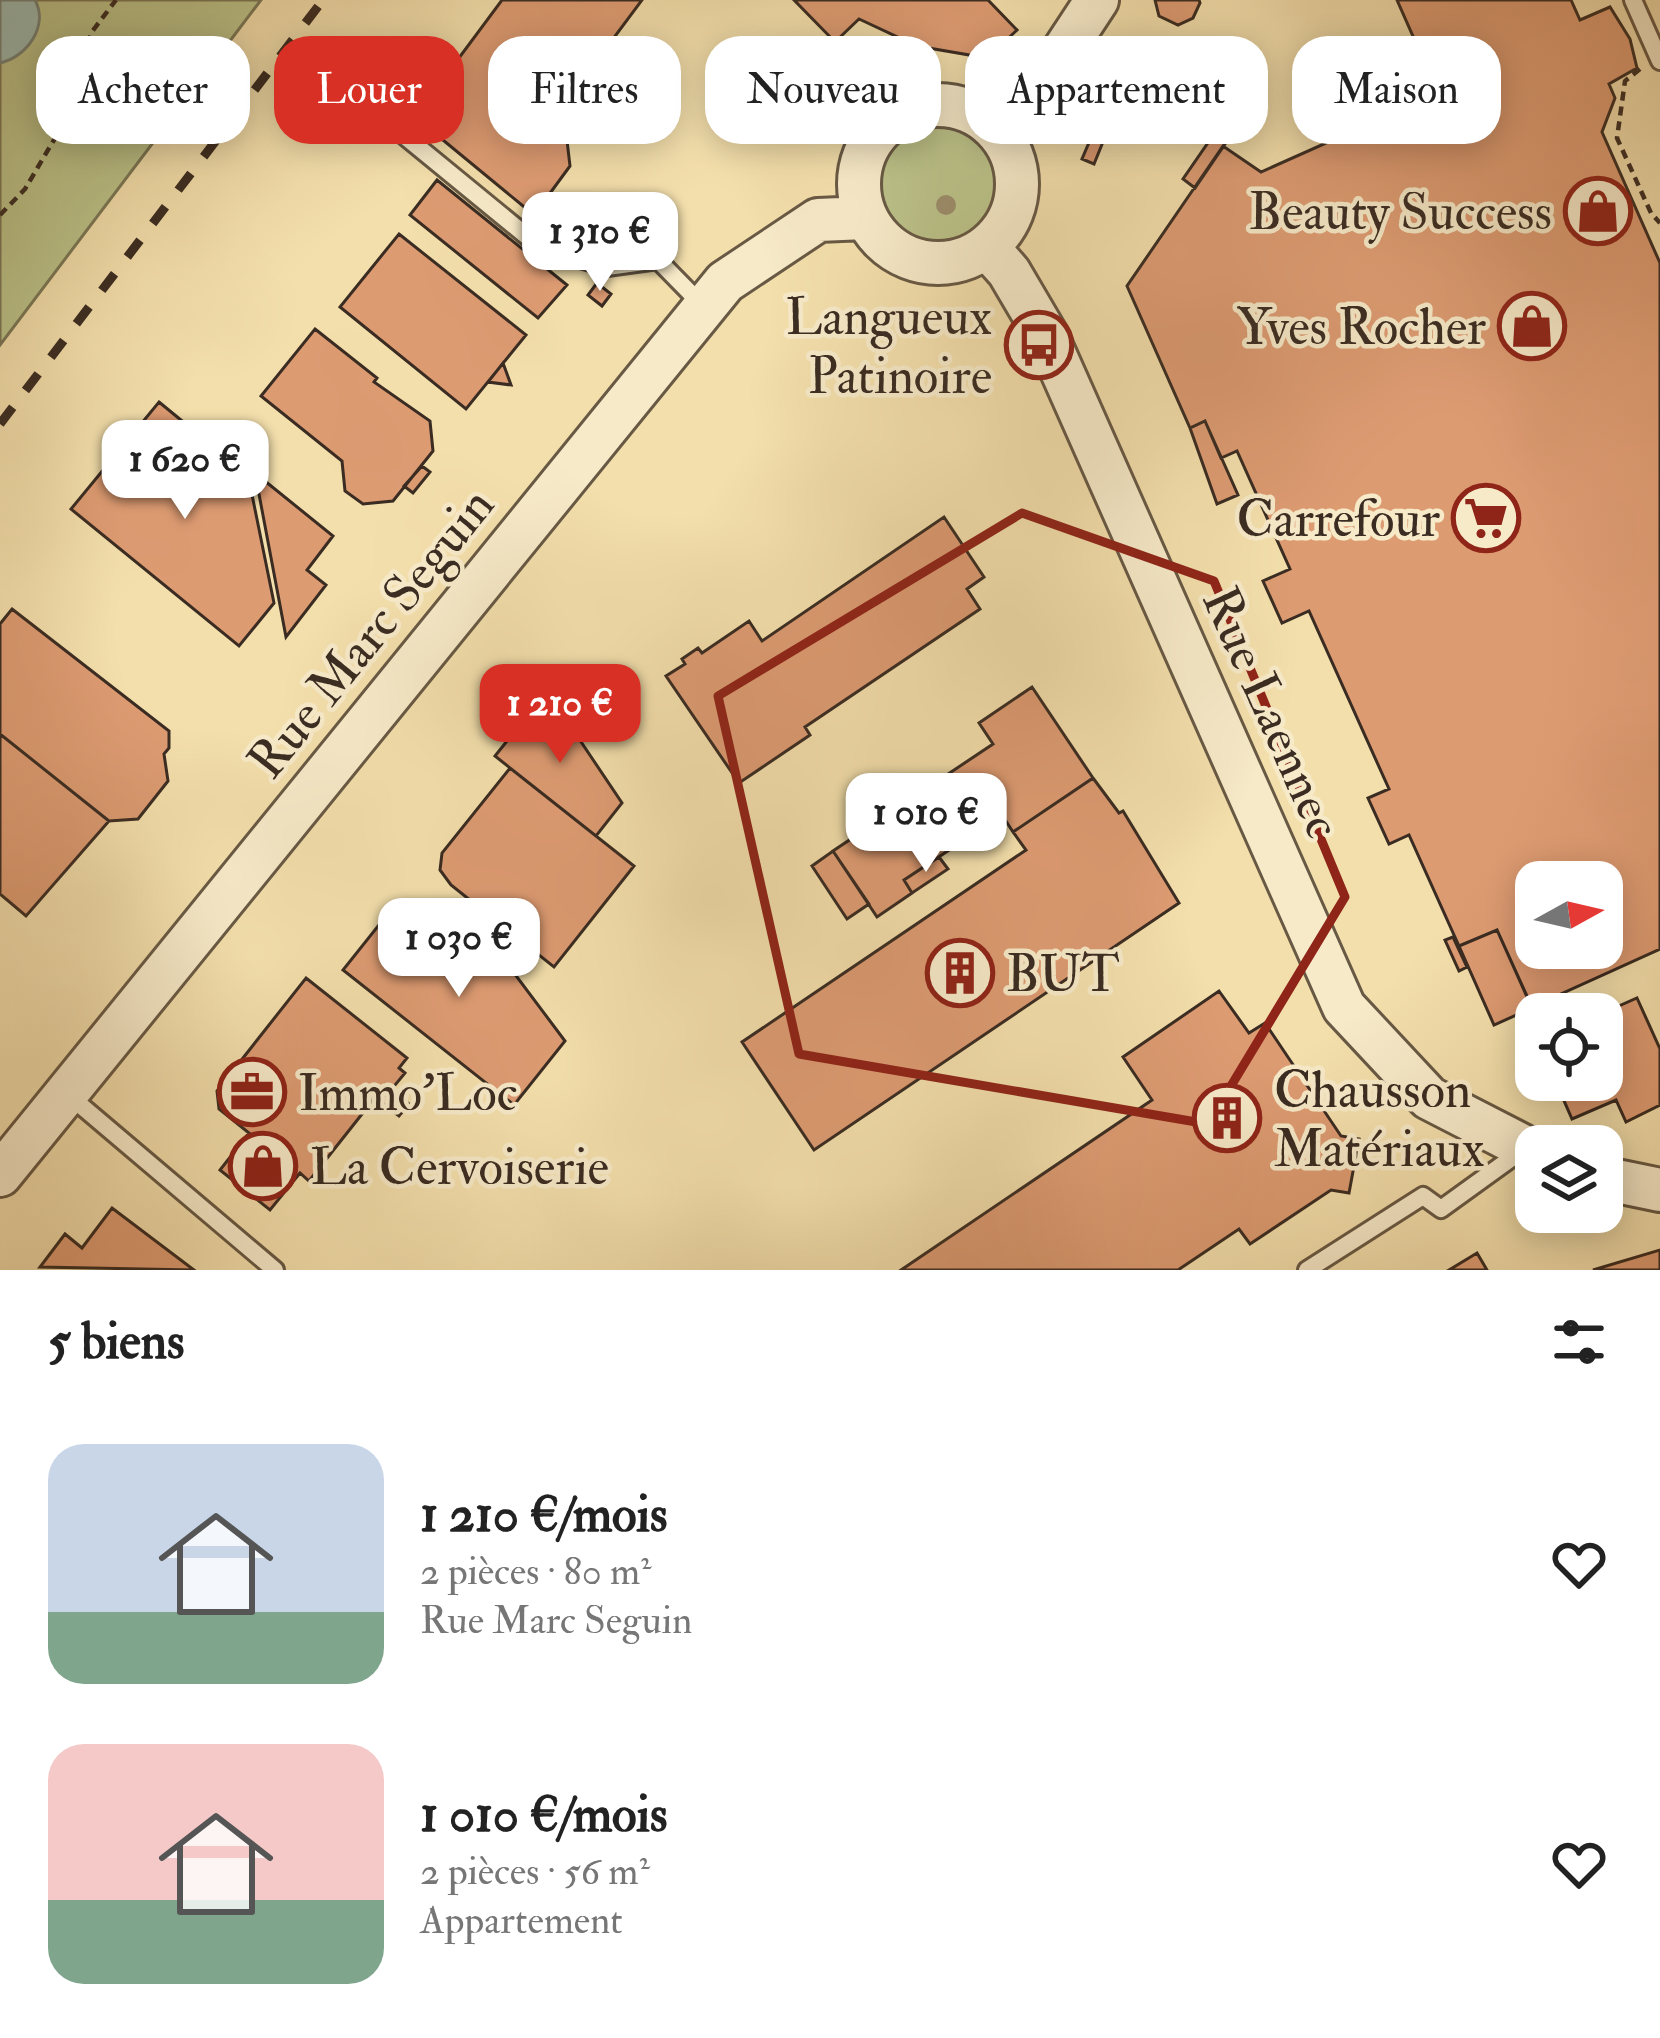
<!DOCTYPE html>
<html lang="fr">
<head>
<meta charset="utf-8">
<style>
  :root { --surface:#fff; --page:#f2f2f2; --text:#222; --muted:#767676; --accent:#d93025 }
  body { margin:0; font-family:"IM FELL Double Pica",serif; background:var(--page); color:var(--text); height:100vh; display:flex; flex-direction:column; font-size:45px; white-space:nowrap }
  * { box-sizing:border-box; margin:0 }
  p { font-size:39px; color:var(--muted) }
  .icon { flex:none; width:66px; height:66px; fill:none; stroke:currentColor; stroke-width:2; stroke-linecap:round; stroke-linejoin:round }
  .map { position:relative; height:1270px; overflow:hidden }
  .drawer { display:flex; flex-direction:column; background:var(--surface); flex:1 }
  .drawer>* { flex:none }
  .guide { position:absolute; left:36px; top:36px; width:1590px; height:108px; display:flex; gap:24px }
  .needle { width:78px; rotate:82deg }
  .fabs { position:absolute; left:1515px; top:861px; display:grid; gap:24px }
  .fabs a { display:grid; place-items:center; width:108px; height:108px; border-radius:24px; background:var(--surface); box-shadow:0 6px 30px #0003; font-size:60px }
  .price { position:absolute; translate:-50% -102px; padding:0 27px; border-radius:24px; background:#fff; color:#222; font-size:39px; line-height:78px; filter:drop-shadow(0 3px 6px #0008) }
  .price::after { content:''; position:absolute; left:50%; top:72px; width:36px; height:27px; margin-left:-18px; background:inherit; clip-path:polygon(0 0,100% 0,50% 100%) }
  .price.on { background:var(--accent); color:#fff }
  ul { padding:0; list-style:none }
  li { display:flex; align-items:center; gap:36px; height:300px; padding:0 48px }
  li span { display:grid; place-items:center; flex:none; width:336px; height:240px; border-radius:36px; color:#555 }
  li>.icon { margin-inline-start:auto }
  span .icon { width:144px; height:144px; fill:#fffc; stroke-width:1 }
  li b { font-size:51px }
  h2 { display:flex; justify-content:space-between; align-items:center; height:144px; padding:0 48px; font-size:51px }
  .chip { padding:0 42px; border-radius:36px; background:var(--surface); box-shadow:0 6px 30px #0003; font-size:42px; line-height:108px }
  .chip.on { background:var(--accent); color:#fff }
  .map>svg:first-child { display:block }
  .green { fill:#bbc289; stroke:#7a7756; stroke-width:3 }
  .water { fill:#9dbbb1; stroke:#758278; stroke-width:3 }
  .building { fill:#dd9b72; stroke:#3a2c22; stroke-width:3; fill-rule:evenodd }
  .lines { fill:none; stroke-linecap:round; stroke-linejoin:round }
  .service-casing { stroke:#685944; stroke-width:22 }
  .tertiary-casing { stroke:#685944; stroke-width:48 }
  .path { stroke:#3a2c22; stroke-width:4.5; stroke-dasharray:9 6; stroke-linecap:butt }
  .service { stroke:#f7eac9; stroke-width:16 }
  .tertiary { stroke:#f7eac9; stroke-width:42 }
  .rail { stroke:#3a2c22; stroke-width:9; stroke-dasharray:21 21; stroke-linecap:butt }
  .tree { fill:#9c8d6c }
  .marked { fill:none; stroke:#8f2418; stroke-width:9; stroke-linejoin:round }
  .labels { text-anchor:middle; stroke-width:9; stroke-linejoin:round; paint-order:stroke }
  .poi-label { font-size:51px; fill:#3a2c22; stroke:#f7eac9; text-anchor:end }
  .street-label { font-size:51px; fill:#3a2c22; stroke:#f7eac9 }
</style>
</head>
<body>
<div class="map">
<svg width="1660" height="1270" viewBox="0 0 1660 1270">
  <rect width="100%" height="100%" fill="#f3dfac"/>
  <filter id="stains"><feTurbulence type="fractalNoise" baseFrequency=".00167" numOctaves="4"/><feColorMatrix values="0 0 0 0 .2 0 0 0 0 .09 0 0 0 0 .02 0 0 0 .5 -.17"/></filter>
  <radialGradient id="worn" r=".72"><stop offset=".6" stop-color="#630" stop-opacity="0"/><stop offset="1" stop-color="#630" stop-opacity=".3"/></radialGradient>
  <path class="green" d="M 0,0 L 261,0 L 0,345 Z
    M875 184a64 64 0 1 1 128 0a64 64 0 1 1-128 0Z"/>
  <path class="water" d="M 0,0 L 35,0 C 49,26 27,57 0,63 Z"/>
  <path class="building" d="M 502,0 L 642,0 L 563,106 L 570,166 L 534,215 L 415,117 Z
    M 794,0 L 988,0 L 1017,30 L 979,66 L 969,55 L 917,46 L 859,19 L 835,42 Z
    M 1155,0 L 1199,0 L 1200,3 L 1193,18 L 1178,25 L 1159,16 Z
    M 1397,0 L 1571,0 L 1580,20 L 1610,7 L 1630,39 L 1637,68 L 1609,84 L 1615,98 L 1602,132 L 1660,263 L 1660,949 L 1532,1007 L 1497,930 L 1459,946 L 1409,835 L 1389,844 L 1368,798 L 1389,789 L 1309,611 L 1282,623 L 1263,581 L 1290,569 L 1237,451 L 1221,458 L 1205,421 L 1190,428 L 1127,286 L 1223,146 L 1261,172 L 1438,93 ZM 1536,882 L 1602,882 L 1602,948 L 1536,948 Z
    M 1119,69 L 1131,74 L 1117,110 L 1105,105 Z
    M 1243,92 L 1255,100 L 1195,188 L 1183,179 Z
    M 1102,112 L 1113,117 L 1094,164 L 1082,159 Z
    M 437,180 L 567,285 L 538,318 L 410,215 Z
    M 399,234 L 526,335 L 466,409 L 340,307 Z
    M 597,283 L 611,294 L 602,306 L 588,295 Z
    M 315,329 L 377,378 L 374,382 L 430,421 L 433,451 L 393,501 L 363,504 L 345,491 L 342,461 L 261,396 Z
    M 503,363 L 511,385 L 488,382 Z
    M 159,402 L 248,475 L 274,603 L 239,646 L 71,509 Z
    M 1205,421 L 1238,495 L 1217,504 L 1190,428 Z
    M 422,466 L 430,472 L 413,493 L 404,486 Z
    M 255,473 L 333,536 L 307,570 L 326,585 L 286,637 Z
    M 944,517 L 984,577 L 967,589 L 980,609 L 805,727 L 810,735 L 739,783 L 666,676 L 685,664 L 682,659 L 698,648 L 702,653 L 749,621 L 762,641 Z
    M 12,609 L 169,731 L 169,748 L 164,754 L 168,781 L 138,819 L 109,821 L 0,734 L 0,624 Z
    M 1032,687 L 1093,778 L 1013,832 L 1002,815 L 904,880 L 912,893 L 877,917 L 833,851 L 993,744 L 979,723 Z
    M 547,691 L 622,803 L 596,836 L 495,756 Z
    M 0,734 L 109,821 L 26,916 L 0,894 Z
    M 510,768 L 634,866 L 554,967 L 451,885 L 440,870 L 442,853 Z
    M 1093,778 L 1119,813 L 1123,811 L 1179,903 L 814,1150 L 742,1042 L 1026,850 L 1013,832 Z
    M 833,851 L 869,904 L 847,919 L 812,866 Z
    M 939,857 L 948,869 L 912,893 L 904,880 Z
    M 398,901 L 448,941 L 460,926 L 505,961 L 565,1041 L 514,1105 L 343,970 Z
    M 1497,930 L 1532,1008 L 1494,1025 L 1459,946 Z
    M 1453,937 L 1467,967 L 1459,971 L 1445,940 Z
    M 306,978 L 407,1058 L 399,1068 L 405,1073 L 391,1090 L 385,1085 L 309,1181 L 300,1173 L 270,1210 L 220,1170 L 249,1133 L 219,1109 L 217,1091 Z
    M 1219,991 L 1249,1033 L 1265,1023 L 1341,1136 L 1359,1139 L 1349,1193 L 1331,1190 L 1250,1244 L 1239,1229 L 1178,1270 L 901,1270 L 1152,1100 L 1123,1057 Z
    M 1637,998 L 1660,1049 L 1660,1105 L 1626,1122 L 1616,1100 L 1572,1119 L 1555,1080 L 1602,1080 L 1601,1014 Z
    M 385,1085 L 409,1104 L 399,1116 L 375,1098 Z
    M 112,1208 L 194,1270 L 40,1267 L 65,1234 L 82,1248 Z
    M 1660,1250 L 1660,1270 L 1593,1270 Z
    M 1477,1253 L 1487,1270 L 1449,1270 Z"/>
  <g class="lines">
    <g class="service-casing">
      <path id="service" d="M 1633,0 L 1660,61
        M 379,115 L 540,247 L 607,267 L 658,260 L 704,307
        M 65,1092 L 275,1270
        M 1307,1270 L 1423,1196 L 1441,1209 L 1524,1149"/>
    </g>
    <g class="tertiary-casing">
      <path id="tertiary" d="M859 184a79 79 0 1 1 158 0a79 79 0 1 1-158 0Z
        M 1005,140 L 1097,0
        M 987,247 L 1009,272 L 1046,335 L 1344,1007 L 1429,1098 L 1536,1153
        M 0,1175 L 725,282 L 818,220 L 865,218
        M 1602,1178 L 1660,1190"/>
    </g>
    <path class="path" d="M 1640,69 L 1625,81 L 1617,138 L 1651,213 L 1660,223
      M 0,215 L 25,189 L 61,128 L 79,81 L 91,33 L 116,0"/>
    <use href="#service" class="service"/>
    <use href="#tertiary" class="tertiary"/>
    <path class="rail" d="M 0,424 L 323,0"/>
  </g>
  <circle class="tree" cx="946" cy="205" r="10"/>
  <path class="marked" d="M 1022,513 L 1214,581 L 1345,897 L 1208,1124 L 799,1054 L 718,696 Z"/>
  <defs>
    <g id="shop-ring" transform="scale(3.45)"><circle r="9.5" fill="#f7eac9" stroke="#8f2418" stroke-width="1.5"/><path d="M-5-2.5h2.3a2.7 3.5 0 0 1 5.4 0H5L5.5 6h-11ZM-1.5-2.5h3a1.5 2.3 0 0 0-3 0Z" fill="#8f2418"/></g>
    <g id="bus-ring" transform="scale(3.45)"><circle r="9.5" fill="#f7eac9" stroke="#8f2418" stroke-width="1.5"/><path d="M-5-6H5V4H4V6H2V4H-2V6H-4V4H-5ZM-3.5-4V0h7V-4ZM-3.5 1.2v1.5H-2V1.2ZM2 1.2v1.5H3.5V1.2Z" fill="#8f2418"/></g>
    <g id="supermarket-ring" transform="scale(3.45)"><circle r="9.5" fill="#f7eac9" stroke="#8f2418" stroke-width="1.5"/><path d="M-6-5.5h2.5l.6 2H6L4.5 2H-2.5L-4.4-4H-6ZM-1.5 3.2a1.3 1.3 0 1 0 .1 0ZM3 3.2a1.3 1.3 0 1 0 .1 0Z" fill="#8f2418"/></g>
    <g id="building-ring" transform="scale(3.45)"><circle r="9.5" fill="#f7eac9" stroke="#8f2418" stroke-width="1.5"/><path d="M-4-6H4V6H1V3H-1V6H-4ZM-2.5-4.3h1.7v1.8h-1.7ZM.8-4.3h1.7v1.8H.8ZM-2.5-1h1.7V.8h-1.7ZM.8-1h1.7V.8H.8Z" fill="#8f2418"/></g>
    <g id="office-ring" transform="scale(3.45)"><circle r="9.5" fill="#f7eac9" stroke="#8f2418" stroke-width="1.5"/><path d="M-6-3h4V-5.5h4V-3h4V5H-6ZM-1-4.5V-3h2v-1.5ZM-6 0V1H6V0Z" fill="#8f2418"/></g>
  </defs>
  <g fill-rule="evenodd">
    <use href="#shop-ring" x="1598" y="211"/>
    <use href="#shop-ring" x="1532" y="326"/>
    <use href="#bus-ring" x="1039" y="345"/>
    <use href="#supermarket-ring" x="1486" y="518"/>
    <use href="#building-ring" x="960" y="973"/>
    <use href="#office-ring" x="252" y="1092"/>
    <use href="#building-ring" x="1227" y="1118"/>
    <use href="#shop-ring" x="263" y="1166"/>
  </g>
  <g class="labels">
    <g class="poi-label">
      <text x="1552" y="229">Beauty Success</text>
      <text x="992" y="334">Langueux<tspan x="992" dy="59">Patinoire</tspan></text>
      <text x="1486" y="344">Yves Rocher</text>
      <text x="1440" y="536">Carrefour</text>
      <text x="1006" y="991" text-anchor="start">BUT</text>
      <text x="1274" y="1107" text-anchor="start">Chausson<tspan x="1274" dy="59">Matériaux</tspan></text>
      <text x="298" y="1110" text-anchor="start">Immo'Loc</text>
      <text x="310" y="1184" text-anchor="start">La Cervoiserie</text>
    </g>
    <g class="street-label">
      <text transform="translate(370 632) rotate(-51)" y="18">Rue Marc Seguin</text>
      <text transform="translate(1273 712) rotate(66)" y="18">Rue Laennec</text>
    </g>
  </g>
  <rect width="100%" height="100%" filter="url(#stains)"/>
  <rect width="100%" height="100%" fill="url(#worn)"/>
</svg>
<div class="fabs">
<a><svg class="needle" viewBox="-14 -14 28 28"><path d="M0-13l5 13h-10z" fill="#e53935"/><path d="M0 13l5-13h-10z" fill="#767676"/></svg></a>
<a><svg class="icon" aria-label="locate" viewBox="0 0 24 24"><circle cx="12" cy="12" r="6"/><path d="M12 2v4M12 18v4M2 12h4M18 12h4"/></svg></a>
<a><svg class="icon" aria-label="layers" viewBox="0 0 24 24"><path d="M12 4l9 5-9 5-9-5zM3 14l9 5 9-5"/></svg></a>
</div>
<b class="price" style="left:600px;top:294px">1 310 €</b>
<b class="price" style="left:185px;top:522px">1 620 €</b>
<b class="price on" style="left:560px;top:766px">1 210 €</b>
<b class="price" style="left:926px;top:875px">1 010 €</b>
<b class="price" style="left:459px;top:1000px">1 030 €</b>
<div class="guide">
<a class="chip">Acheter</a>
<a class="chip on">Louer</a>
<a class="chip">Filtres</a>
<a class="chip">Nouveau</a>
<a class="chip">Appartement</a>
<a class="chip">Maison</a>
</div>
</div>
<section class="drawer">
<h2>5 biens<svg class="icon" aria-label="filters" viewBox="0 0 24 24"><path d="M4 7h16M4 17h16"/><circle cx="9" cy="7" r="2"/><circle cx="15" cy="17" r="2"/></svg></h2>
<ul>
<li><span style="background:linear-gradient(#c9d6e8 70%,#7fa58c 0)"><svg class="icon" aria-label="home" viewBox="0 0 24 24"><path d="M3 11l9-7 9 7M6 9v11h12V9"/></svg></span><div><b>1 210 €/mois</b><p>2 pièces · 80 m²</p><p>Rue Marc Seguin</p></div><svg class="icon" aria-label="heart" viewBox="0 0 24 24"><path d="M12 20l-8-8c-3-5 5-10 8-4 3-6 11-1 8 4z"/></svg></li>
<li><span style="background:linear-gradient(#f6c9c9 65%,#7fa58c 0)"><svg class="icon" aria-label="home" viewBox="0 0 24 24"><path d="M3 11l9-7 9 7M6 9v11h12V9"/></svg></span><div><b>1 010 €/mois</b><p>2 pièces · 56 m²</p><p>Appartement</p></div><svg class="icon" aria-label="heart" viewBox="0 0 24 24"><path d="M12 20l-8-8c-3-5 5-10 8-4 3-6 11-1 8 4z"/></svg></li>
</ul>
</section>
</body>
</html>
